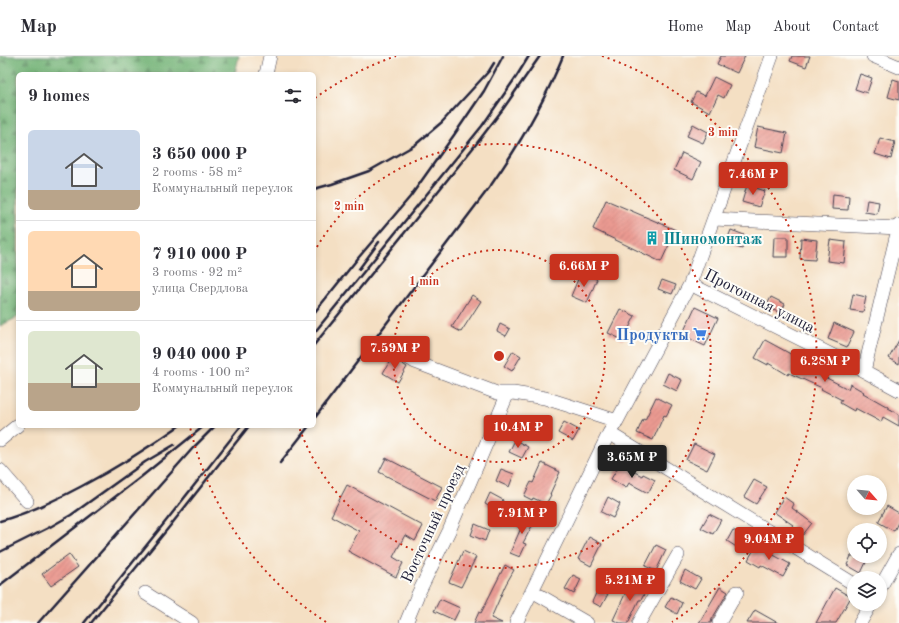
<!DOCTYPE html>
<html lang="en">
<head>
<meta charset="utf-8">
<style>
  :root { --surface:#fff; --page:#f7f7f7; --text:#2b2b33; --muted:#7c7c81; --line:#e1e1e2; --accent:#c8321e }
  body { margin:0; font-family:"Old Standard TT",serif; background:var(--page); color:var(--text); height:100vh; display:flex; flex-direction:column; font-size:15px; white-space:nowrap }
  * { box-sizing:border-box; margin:0 }
  p { font-size:13px; color:var(--muted) }
  .icon { flex:none; width:22px; height:22px; fill:none; stroke:currentColor; stroke-width:2; stroke-linecap:round; stroke-linejoin:round }
  .map { position:relative; flex:1; overflow:hidden }
  .details { position:absolute; left:16px; top:16px; width:300px; height:356px; display:flex; flex-direction:column; background:var(--surface); border-radius:6px; box-shadow:0 2px 6px #0003 }
  .details>* { flex:none }
  .needle { width:26px; rotate:117deg }
  .controls { position:absolute; left:847px; top:419px; display:grid; gap:8px }
  .controls a { display:grid; place-items:center; width:40px; height:40px; border-radius:50%; background:var(--surface); box-shadow:0 2px 6px #0003; font-size:20px }
  .price { position:absolute; translate:-50% -34px; padding:0 9px; border-radius:4px; background:var(--accent); color:#fff; font-size:13px; line-height:26px; filter:drop-shadow(0 1px 2px #0008) }
  .price::after { content:''; position:absolute; left:50%; top:24px; width:12px; height:9px; margin-left:-6px; background:inherit; clip-path:polygon(0 0,100% 0,50% 100%) }
  .price.on { background:#222; color:#fff }
  ul { padding:0; list-style:none }
  li { display:flex; align-items:center; gap:12px; height:100px; padding:0 12px }
  li+li { border-top:1px solid var(--line) }
  li span { display:grid; place-items:center; flex:none; width:112px; height:80px; border-radius:6px; color:#555 }
  li>.icon { margin-inline-start:auto }
  span .icon { width:48px; height:48px; fill:#fffc; stroke-width:1 }
  li b { font-size:17px }
  h2 { display:flex; justify-content:space-between; align-items:center; height:48px; padding:0 12px; font-size:17px }
  header { display:flex; align-items:center; gap:24px; box-sizing:border-box; height:56px; padding:0 20px; background:var(--surface); border-bottom:1px solid var(--line) }
  header strong { font-size:19px }
  nav { display:flex; gap:22px; margin-inline-start:auto; font-size:14px }
  .map>svg:first-child { display:block }
  .forest { fill:url(#forest-firs); stroke:#486956 }
  .building { fill:url(#building-hatch) }
  .lines { fill:none; stroke-linecap:round; stroke-linejoin:round }
  .minor-casing { stroke:#423e4f; stroke-width:14 }
  .minor { stroke:#fff; stroke-width:13 }
  .rail { stroke:#22223b; stroke-width:2.5 }
  .ring { fill:none; stroke:#c8321e; stroke-width:2; stroke-dasharray:2 4 }
  .labels { text-anchor:middle; stroke-width:4; stroke-linejoin:round; paint-order:stroke }
  .culture-label { font-size:16px; font-weight:bold; fill:#0d838f; stroke:#fdfcf7; text-anchor:start }
  .street-label { font-size:16px; fill:#22223b; stroke:#fdfcf7 }
  .shop-label { font-size:16px; font-weight:bold; fill:#366cbe; stroke:#fdfcf7; text-anchor:end }
  .centre { fill:#c8321e; stroke:#fdfcf7; stroke-width:2 }
  .ring-label { font-size:12px; text-anchor:middle; font-weight:bold; fill:#c8321e; stroke:#fdfcf7; stroke-width:4; stroke-linejoin:round; paint-order:stroke }
</style>
</head>
<body>
<header>
<strong>Map</strong>
<nav><a>Home</a><a>Map</a><a>About</a><a>Contact</a></nav>
</header>
<div class="map">
<svg width="899" height="567" viewBox="0 0 899 567">
  <defs>
    <pattern id="forest-firs" width="22" height="20" patternUnits="userSpaceOnUse"><rect width="22" height="20" fill="#6eb072"/><path d="M5 1l3.5 6h-7zM16 11l3.5 6h-7z" fill="#5a8f5f"/></pattern>
    <pattern id="building-hatch" width="6" height="6" patternUnits="userSpaceOnUse"><rect width="6" height="6" fill="#ea9a91"/><path d="M-1 1l2-2M0 6l6-6M5 7l2-2" fill="none" stroke="#c8847e"/></pattern>
  </defs>
  <rect width="100%" height="100%" fill="#fdfcf7"/>
  <filter id="ink" filterUnits="userSpaceOnUse"><feTurbulence type="fractalNoise" baseFrequency=".025" numOctaves="2"/><feDisplacementMap in="SourceGraphic" scale="8" xChannelSelector="R" yChannelSelector="G"/><feConvolveMatrix kernelMatrix="1 2 1 2 8 2 1 2 1" color-interpolation-filters="sRGB"/></filter>
  <filter id="wash" filterUnits="userSpaceOnUse"><feTurbulence type="fractalNoise" baseFrequency=".012" numOctaves="4" result="noise"/><feDisplacementMap in="SourceGraphic" scale="16" xChannelSelector="R" yChannelSelector="G"/><feGaussianBlur stdDeviation="0.9" result="paint"/><feColorMatrix in="noise" values="0 0 0 0 0 0 0 0 0 0 0 0 0 0 0 0 0 1.4 0 .05"/><feComposite in="paint" operator="in"/></filter>
  <g filter="url(#wash)">
    <rect width="100%" height="100%" fill="#f4dfc3"/>
    <path class="forest" d="M 0,0 L 239,0 L 235,18 L 18,18 L 18,261 L 0,270 Z"/>
    <g id="blocks">
      <path class="building" d="M 721,0 L 745,0 L 737,17 L 717,8 Z
        M 792,0 L 810,0 L 806,11 L 790,5 Z
        M 860,18 L 872,22 L 867,37 L 855,33 Z
        M 714,21 L 730,29 L 724,42 L 718,39 L 710,56 L 691,46 L 696,36 L 705,40 Z
        M 893,23 L 899,25 L 899,44 L 888,41 Z
        M 693,68 L 708,76 L 703,87 L 687,80 Z
        M 758,71 L 787,77 L 783,97 L 754,91 Z
        M 880,82 L 895,86 L 891,103 L 875,98 Z
        M 682,97 L 701,106 L 693,123 L 674,114 Z
        M 747,129 L 765,135 L 759,151 L 742,146 Z
        M 833,138 L 849,140 L 848,154 L 832,153 Z
        M 606,144 L 676,174 L 661,206 L 593,173 Z
        M 867,144 L 879,146 L 877,158 L 865,156 Z
        M 731,174 L 747,180 L 742,193 L 726,187 Z
        M 774,181 L 788,181 L 788,201 L 773,201 Z
        M 801,182 L 817,184 L 815,204 L 800,203 Z
        M 830,184 L 846,186 L 844,207 L 827,205 Z
        M 581,216 L 597,223 L 587,247 L 571,240 Z
        M 662,224 L 676,229 L 672,238 L 658,233 Z
        M 853,238 L 866,241 L 863,256 L 850,254 Z
        M 472,239 L 481,245 L 461,276 L 452,271 Z
        M 771,241 L 785,248 L 781,257 L 766,251 Z
        M 695,251 L 718,262 L 705,290 L 682,279 Z
        M 620,253 L 635,260 L 623,284 L 608,277 Z
        M 834,267 L 854,276 L 847,291 L 828,283 Z
        M 500,268 L 510,273 L 506,280 L 497,275 Z
        M 765,284 L 787,296 L 806,307 L 807,306 L 818,311 L 815,316 L 848,333 L 850,328 L 864,336 L 863,337 L 888,351 L 888,352 L 899,358 L 899,370 L 883,361 L 881,366 L 855,352 L 854,355 L 840,347 L 842,344 L 821,333 L 822,332 L 789,317 L 788,319 L 768,307 L 768,309 L 755,302 Z
        M 899,284 L 899,308 L 889,302 Z
        M 513,295 L 521,300 L 512,315 L 504,310 Z
        M 392,301 L 407,311 L 398,326 L 383,317 Z
        M 668,317 L 682,324 L 677,335 L 663,328 Z
        M 656,341 L 672,349 L 666,360 L 664,359 L 653,384 L 637,377 L 643,363 L 645,364 Z
        M 564,366 L 579,374 L 573,385 L 558,377 Z
        M 515,384 L 528,391 L 522,402 L 509,396 Z
        M 694,388 L 715,398 L 707,414 L 686,404 Z
        M 386,402 L 442,431 L 435,445 L 379,416 Z
        M 542,407 L 560,416 L 550,438 L 551,439 L 546,448 L 533,442 L 532,444 L 524,440 L 531,426 L 533,427 Z
        M 620,408 L 642,420 L 643,418 L 655,424 L 648,437 L 629,427 L 626,432 L 611,423 Z
        M 501,413 L 514,418 L 509,431 L 496,425 Z
        M 754,424 L 767,431 L 756,448 L 744,441 Z
        M 347,429 L 423,470 L 415,485 L 405,479 L 393,501 L 403,507 L 396,521 L 348,495 L 359,475 L 331,460 Z
        M 490,437 L 503,444 L 498,455 L 485,448 Z
        M 608,441 L 620,448 L 613,462 L 601,456 Z
        M 784,441 L 794,448 L 792,452 L 812,467 L 802,480 L 791,472 L 793,469 L 774,456 Z
        M 887,450 L 899,457 L 899,464 L 894,475 L 878,466 Z
        M 709,458 L 721,464 L 713,478 L 701,472 Z
        M 520,459 L 534,466 L 523,487 L 526,488 L 520,501 L 510,497 L 521,472 L 515,469 Z
        M 475,468 L 489,474 L 485,485 L 471,479 Z
        M 733,474 L 745,481 L 738,492 L 727,485 Z
        M 589,481 L 602,488 L 591,510 L 578,503 Z
        M 757,488 L 769,494 L 768,496 L 790,508 L 783,521 L 761,509 L 760,511 L 748,504 Z
        M 656,489 L 666,494 L 656,515 L 645,510 Z
        M 463,495 L 476,501 L 461,531 L 449,526 Z
        M 69,498 L 78,511 L 51,530 L 42,518 Z
        M 851,500 L 864,500 L 868,502 L 861,517 L 847,509 Z
        M 505,509 L 514,514 L 506,528 L 491,562 L 502,567 L 474,567 L 479,556 L 481,557 Z
        M 685,514 L 701,523 L 695,533 L 680,525 Z
        M 573,519 L 581,523 L 574,538 L 565,533 Z
        M 632,523 L 648,531 L 641,544 L 639,544 L 628,567 L 620,567 L 613,564 Z
        M 720,531 L 728,536 L 712,563 L 711,567 L 699,567 Z
        M 835,532 L 851,541 L 836,567 L 816,567 Z
        M 598,533 L 608,538 L 601,551 L 592,546 Z
        M 671,541 L 682,547 L 677,558 L 665,551 Z
        M 440,543 L 460,552 L 454,564 L 434,555 Z
        M 755,554 L 778,567 L 747,567 Z"/>
    </g>
  </g>
  <g filter="url(#ink)">
    <use href="#blocks" fill-opacity="0" stroke="#423e4f" stroke-width="1"/>
    <g class="lines">
      <g class="minor-casing">
        <path id="minor" d="M 873,0 L 899,11
          M 266,18 L 270,0
          M 714,163 L 898,172
          M 690,228 L 864,315 L 899,334
          M 391,291 L 415,306 L 497,337 L 513,337 L 545,342 L 617,365
          M 864,315 L 899,169
          M 609,377 L 854,528
          M 0,384 L 18,369
          M 0,414 L 27,445
          M 880,532 L 899,498
          M 532,535 L 587,567
          M 145,537 L 192,567
          M 406,567 L 418,538 L 449,475 L 508,337
          M 516,567 L 532,535 L 609,377 L 617,365 L 690,228 L 772,0
          M 639,567 L 678,499
          M 719,567 L 737,536
          M 860,567 L 871,548"/>
      </g>
      <use href="#minor" class="minor"/>
      <path class="rail" d="M 314,133 L 332,128 L 369,115 L 415,89 L 442,66 L 489,15 L 494,7
        M 359,213 L 379,186
        M 314,257 L 359,201 L 410,141 L 454,79 L 484,35 L 503,0
        M 314,277 L 482,70 L 516,21 L 529,0
        M 314,289 L 477,87 L 503,53 L 540,0
        M 314,363 L 489,132 C 518,91 544,47 563,0
        M 280,407 L 309,370
        M 0,465 C 29,457 56,444 82,430 C 116,412 148,392 179,370
        M 0,496 L 50,471 L 71,459 L 145,406 L 174,389
        M 0,529 L 141,421 L 204,370
        M 38,567 L 193,392 L 215,370
        M 84,567 L 166,465 L 241,370
        M 91,567 L 170,470 L 249,370"/>
    </g>
  </g>
  <g class="ring">
    <circle cx="499" cy="300" r="106"/>
    <path d="M314 196A212 212 0 1 1 299 371"/>
    <path d="M326 566A317 317 0 0 1 190 371M315 42A317 317 0 0 1 396 0M602 0A317 317 0 0 1 672 566"/>
  </g>
  <defs>
    <g id="building-bare" transform="scale(1.08)"><path d="M-4-6H4V6H1V3H-1V6H-4ZM-2.5-4.3h1.7v1.8h-1.7ZM.8-4.3h1.7v1.8H.8ZM-2.5-1h1.7V.8h-1.7ZM.8-1h1.7V.8H.8Z" fill="#0f9aa8" stroke="#fdfcf7" stroke-width="2.5" paint-order="stroke"/></g>
    <g id="supermarket-bare" transform="scale(1.08)"><path d="M-6-5.5h2.5l.6 2H6L4.5 2H-2.5L-4.4-4H-6ZM-1.5 3.2a1.3 1.3 0 1 0 .1 0ZM3 3.2a1.3 1.3 0 1 0 .1 0Z" fill="#3f7fe0" stroke="#fdfcf7" stroke-width="2.5" paint-order="stroke"/></g>
  </defs>
  <g fill-rule="evenodd">
    <use href="#building-bare" x="652" y="182"/>
    <use href="#supermarket-bare" x="700" y="278"/>
  </g>
  <g class="labels">
    <g class="culture-label">
      <text x="663" y="188">Шиномонтаж</text>
    </g>
    <g class="street-label">
      <text transform="translate(760 244) rotate(27)" y="6">Прогонная улица</text>
      <text transform="translate(432 467) rotate(-65)" y="6">Восточный проезд</text>
    </g>
    <g class="shop-label">
      <text x="689" y="284">Продукты</text>
    </g>
  </g>
  <circle cx="499" cy="300" r="6" class="centre"/>
  <g class="ring-label">
    <text x="723" y="80">3 min</text>
    <text x="349" y="154">2 min</text>
    <text x="424" y="229">1 min</text>
  </g>
</svg>
<div class="controls">
<a><svg class="needle" viewBox="-14 -14 28 28"><path d="M0-13l5 13h-10z" fill="#e53935"/><path d="M0 13l5-13h-10z" fill="#7c7c81"/></svg></a>
<a><svg class="icon" aria-label="locate" viewBox="0 0 24 24"><circle cx="12" cy="12" r="6"/><path d="M12 2v4M12 18v4M2 12h4M18 12h4"/></svg></a>
<a><svg class="icon" aria-label="layers" viewBox="0 0 24 24"><path d="M12 4l9 5-9 5-9-5zM3 14l9 5 9-5"/></svg></a>
</div>
<b class="price" style="left:753px;top:140px">7.46M ₽</b>
<b class="price" style="left:584px;top:232px">6.66M ₽</b>
<b class="price" style="left:395px;top:314px">7.59M ₽</b>
<b class="price" style="left:825px;top:327px">6.28M ₽</b>
<b class="price" style="left:518px;top:393px">10.4M ₽</b>
<b class="price on" style="left:632px;top:423px">3.65M ₽</b>
<b class="price" style="left:522px;top:479px">7.91M ₽</b>
<b class="price" style="left:769px;top:505px">9.04M ₽</b>
<b class="price" style="left:630px;top:546px">5.21M ₽</b>
<section class="details">
<h2>9 homes<svg class="icon" aria-label="filters" viewBox="0 0 24 24"><path d="M4 7h16M4 17h16"/><circle cx="9" cy="7" r="2"/><circle cx="15" cy="17" r="2"/></svg></h2>
<ul>
<li><span style="background:linear-gradient(#c9d6e8 75%,#b9a48a 0)"><svg class="icon" aria-label="home" viewBox="0 0 24 24"><path d="M3 11l9-7 9 7M6 9v11h12V9"/></svg></span><div><b>3 650 000 ₽</b><p>2 rooms · 58 m²</p><p>Коммунальный переулок</p></div></li>
<li><span style="background:linear-gradient(#ffd9b3 75%,#b9a48a 0)"><svg class="icon" aria-label="home" viewBox="0 0 24 24"><path d="M3 11l9-7 9 7M6 9v11h12V9"/></svg></span><div><b>7 910 000 ₽</b><p>3 rooms · 92 m²</p><p>улица Свердлова</p></div></li>
<li><span style="background:linear-gradient(#dfe7d0 65%,#b9a48a 0)"><svg class="icon" aria-label="home" viewBox="0 0 24 24"><path d="M3 11l9-7 9 7M6 9v11h12V9"/></svg></span><div><b>9 040 000 ₽</b><p>4 rooms · 100 m²</p><p>Коммунальный переулок</p></div></li>
</ul>
</section>
</div>
</body>
</html>
